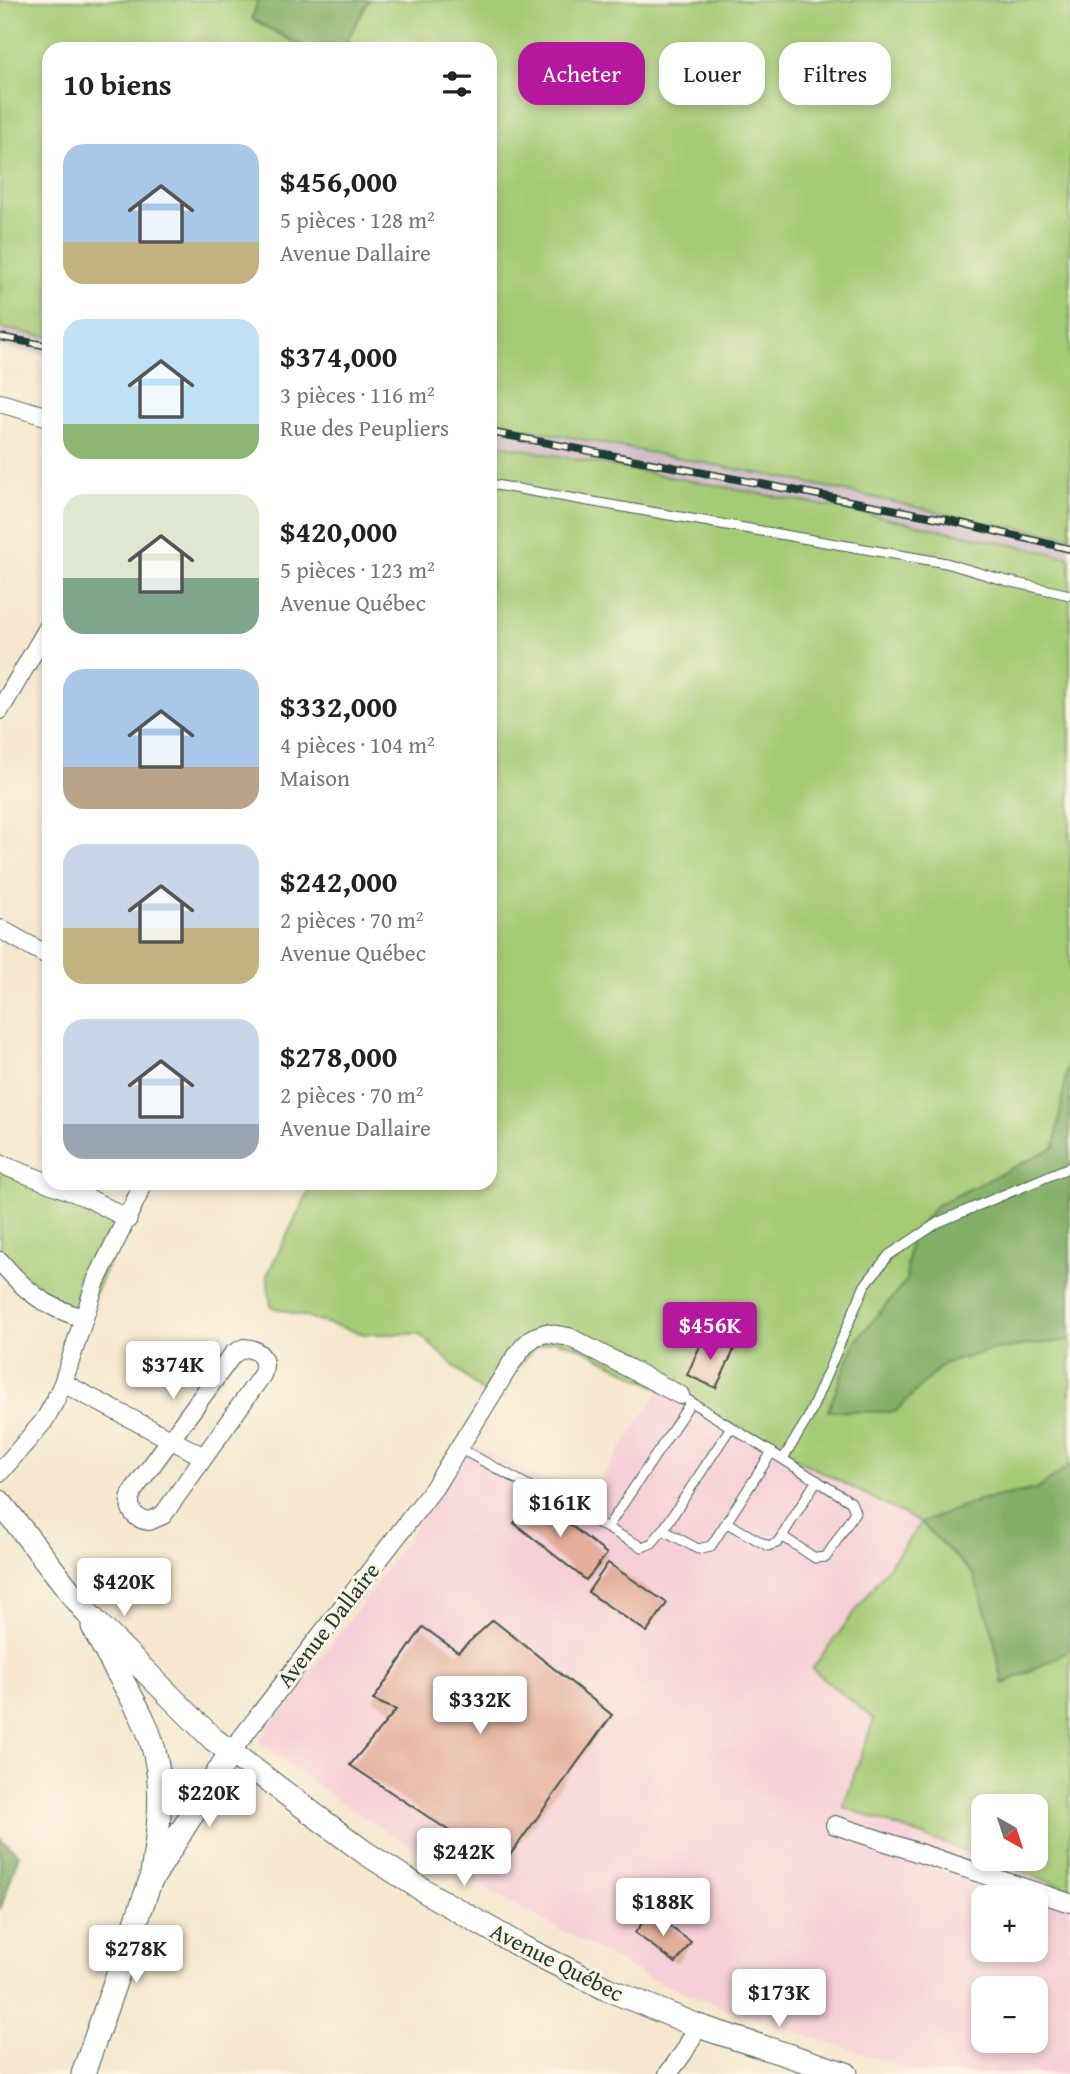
<!DOCTYPE html>
<html lang="fr">
<head>
<meta charset="utf-8">
<style>
  :root { --surface:#fff; --page:#f2f2f2; --text:#222; --muted:#767676; --accent:#b5179e }
  body { margin:0; font-family:"Gentium Book Plus",serif; background:var(--page); color:var(--text); height:100vh; display:flex; flex-direction:column; font-size:26px; white-space:nowrap }
  * { box-sizing:border-box; margin:0 }
  p { font-size:23px; color:var(--muted) }
  .icon { flex:none; width:38px; height:38px; fill:none; stroke:currentColor; stroke-width:2; stroke-linecap:round; stroke-linejoin:round }
  .map { position:relative; flex:1; overflow:hidden }
  .panel { position:absolute; left:42px; top:42px; width:455px; height:1148px; display:flex; flex-direction:column; background:var(--surface); border-radius:21px; box-shadow:0 4px 10px #0003 }
  .panel>* { flex:none }
  .banner { position:absolute; left:518px; top:42px; width:446px; height:63px; display:flex; gap:14px }
  .needle { width:46px; rotate:141deg }
  .tools { position:absolute; left:971px; top:1794px; display:grid; gap:14px }
  .tools a { display:grid; place-items:center; width:77px; height:77px; border-radius:14px; background:var(--surface); box-shadow:0 4px 10px #0003; font-size:35px }
  .price { position:absolute; translate:-50% -60px; padding:0 16px; border-radius:7px; background:#fff; color:#222; font-size:23px; line-height:46px; filter:drop-shadow(0 2px 4px #0008) }
  .price::after { content:''; position:absolute; left:50%; top:42px; width:21px; height:16px; margin-left:-10px; background:inherit; clip-path:polygon(0 0,100% 0,50% 100%) }
  .price.active { background:var(--accent); color:#fff }
  ul { padding:0; list-style:none }
  li { display:flex; align-items:center; gap:21px; height:175px; padding:0 21px }
  li span { display:grid; place-items:center; flex:none; width:196px; height:140px; border-radius:21px; color:#555 }
  li>.icon { margin-inline-start:auto }
  span .icon { width:84px; height:84px; fill:#fffc; stroke-width:1 }
  li b { font-size:30px }
  h2 { display:flex; justify-content:space-between; align-items:center; height:84px; padding:0 21px; font-size:30px }
  .pill { padding:0 24px; border-radius:21px; background:var(--surface); box-shadow:0 4px 10px #0003; font-size:24px; line-height:63px }
  .pill.active { background:var(--accent); color:#fff }
  .map>svg:first-child { display:block }
  .built { fill:#f6cfd7; fill-rule:evenodd }
  .industrial { fill:#d1bdc9 }
  .green { fill:#a4ca74; stroke:#628454; stroke-width:2; fill-rule:evenodd }
  .forest { fill:#83ae66; stroke:#51764d; stroke-width:2 }
  .building { fill:#e4af9b }
  .lines { fill:none; stroke-linecap:round; stroke-linejoin:round }
  .lane-casing { stroke:#3f564b; stroke-width:11 }
  .street-casing { stroke:#3f564b; stroke-width:20 }
  .secondary-casing { stroke:#3f564b; stroke-width:25 }
  .lane { stroke:#fff; stroke-width:9 }
  .street { stroke:#fff; stroke-width:18 }
  .secondary { stroke:#fff; stroke-width:23 }
  .rail-casing { stroke:#1f3d34; stroke-width:8 }
  .rail { stroke:#fcf5e5; stroke-width:5; stroke-dasharray:16; stroke-linecap:butt }
  .labels { text-anchor:middle; stroke-width:6; stroke-linejoin:round; paint-order:stroke }
  .street-label { font-size:23px; fill:#1f3d34; stroke:#fcf5e5 }
</style>
</head>
<body>
<div class="map">
<svg width="1070" height="2074" viewBox="0 0 1070 2074">
  <rect width="100%" height="100%" fill="#fcf5e5"/>
  <filter id="ink" filterUnits="userSpaceOnUse"><feTurbulence type="fractalNoise" baseFrequency=".0143" numOctaves="2"/><feDisplacementMap in="SourceGraphic" scale="14" xChannelSelector="R" yChannelSelector="G"/><feConvolveMatrix kernelMatrix="1 2 1 2 8 2 1 2 1" color-interpolation-filters="sRGB"/></filter>
  <filter id="wash" filterUnits="userSpaceOnUse"><feTurbulence type="fractalNoise" baseFrequency=".00686" numOctaves="4" result="noise"/><feDisplacementMap in="SourceGraphic" scale="28" xChannelSelector="R" yChannelSelector="G"/><feGaussianBlur stdDeviation="1.57" result="paint"/><feColorMatrix in="noise" values="0 0 0 0 0 0 0 0 0 0 0 0 0 0 0 0 0 1.4 0 .05"/><feComposite in="paint" operator="in"/></filter>
  <g filter="url(#wash)">
    <rect width="100%" height="100%" fill="#f6e7ce"/>
    <path class="built" d="M 660,1390 L 921,1523 L 812,1669 L 874,1719 L 843,1807 L 1070,1889 L 1070,2074 L 925,2074 L 719,2006 L 648,1978 L 429,1857 L 338,1801 L 258,1741 L 369,1594 L 471,1444 L 584,1504 ZM 984,1897 L 1036,1897 L 1036,1950 L 984,1950 ZM 984,1988 L 1036,1988 L 1036,2040 L 984,2040 Z"/>
    <path class="industrial" d="M 0,328 L 49,337 L 49,356 L 0,346 Z
      M 490,422 L 799,481 L 978,521 L 1070,537 L 1070,557 L 858,512 L 490,443 Z"/>
    <path class="green" d="M 0,0 L 258,0 L 252,19 L 307,49 L 49,49 L 49,337 L 0,328 Z
      M 369,0 L 1070,0 L 1070,537 L 978,521 L 799,481 L 490,422 L 490,49 L 342,49 Z
      M 490,443 L 858,512 L 1070,557 L 1070,1049 L 1055,1147 L 937,1205 L 910,1237 L 906,1281 L 855,1342 L 828,1410 L 895,1412 L 943,1364 L 995,1349 L 1070,1340 L 1070,1465 L 1038,1489 L 979,1500 L 921,1523 L 973,1574 L 992,1629 L 1003,1684 L 1052,1660 L 1070,1649 L 1070,1889 L 843,1807 L 874,1719 L 812,1669 L 921,1523 L 581,1348 L 553,1340 L 536,1347 L 489,1398 L 419,1334 L 364,1334 L 271,1307 L 267,1275 L 313,1183 L 490,1183 ZM 984,1806 L 1036,1806 L 1036,1858 L 984,1858 Z
      M 0,1164 L 128,1219 L 84,1318 L 0,1261 Z"/>
    <path class="forest" d="M 258,0 L 369,0 L 342,49 L 307,49 L 252,19 Z
      M 1070,1049 L 1070,1340 L 995,1349 L 943,1364 L 895,1412 L 828,1411 L 855,1342 L 906,1281 L 910,1237 L 937,1205 L 1055,1147 Z
      M 1070,1465 L 1070,1649 L 1052,1660 L 1003,1684 L 992,1629 L 973,1574 L 921,1523 L 979,1500 L 1038,1489 Z
      M 0,1838 L 19,1854 L 0,1910 Z"/>
    <g id="blocks">
      <path class="building" d="M 704,1337 L 734,1350 L 716,1388 L 687,1375 Z
        M 535,1497 L 607,1554 L 586,1580 L 514,1523 Z
        M 608,1563 L 667,1603 L 647,1632 L 588,1592 Z
        M 493,1620 L 612,1715 L 502,1866 L 350,1765 L 396,1710 L 373,1700 L 423,1627 L 458,1652 Z
        M 650,1912 L 691,1942 L 676,1963 L 635,1933 Z"/>
    </g>
  </g>
  <g filter="url(#ink)">
    <use href="#blocks" fill-opacity="0" stroke="#3f564b" stroke-width="2"/>
    <g class="lines">
      <g class="lane-casing">
        <path id="lane" d="M 490,484 L 946,563 L 1007,581 L 1070,595
          M 680,1395 L 851,1502 L 855,1512 L 826,1557 L 815,1558 L 782,1536 L 777,1543 L 768,1546 L 727,1523
          M 459,1448 L 642,1547 L 652,1543 L 663,1530 L 698,1549 L 711,1546 L 772,1452
          M 783,1459 L 808,1418 L 865,1285 L 889,1255 L 939,1222 L 1070,1167
          M 607,1528 L 691,1402
          M 663,1530 L 731,1427
          M 782,1536 L 817,1480"/>
      </g>
      <g class="street-casing">
        <path id="street" d="M 0,403 L 49,417
          M 0,710 L 49,626
          M 0,929 L 49,956
          M 0,1164 L 49,1183
          M 49,1183 L 88,1198 L 128,1219
          M 0,1261 C 25,1291 46,1308 84,1318
          M 244,1348 C 260,1349 268,1360 262,1375 L 163,1515 L 149,1521 C 132,1519 126,1506 133,1491 L 233,1354 Z
          M 63,1383 L 204,1457
          M 0,1472 L 44,1421 L 54,1403 L 63,1383 L 96,1281 L 144,1183
          M 230,1753 L 434,1488 L 512,1362 L 524,1346 L 534,1337 L 546,1333 L 569,1337 L 680,1395
          M 835,1825 L 1070,1903
          M 668,2074 L 684,2052 L 698,2026"/>
      </g>
      <g class="secondary-casing">
        <path id="secondary" d="M 0,1502 L 87,1613 L 213,1739 L 364,1852 L 431,1895 L 524,1948 L 607,1989 L 698,2026 L 846,2074
          M 93,1626 C 107,1657 126,1685 141,1715 C 167,1768 161,1817 152,1873
          M 83,2074 L 150,1882 L 230,1753"/>
      </g>
      <use href="#lane" class="lane"/>
      <use href="#street" class="street"/>
      <use href="#secondary" class="secondary"/>
      <g class="rail-casing">
        <path id="rail" d="M 0,337 L 49,346
          M 490,432 L 944,519 L 1070,549"/>
      </g>
      <use href="#rail" class="rail"/>
    </g>
  </g>
  <g class="labels">
    <g class="street-label">
      <text transform="translate(328 1625) rotate(-52)" y="8">Avenue Dallaire</text>
      <text transform="translate(557 1962) rotate(27)" y="8">Avenue Québec</text>
    </g>
  </g>
</svg>
<div class="tools">
<a><svg class="needle" viewBox="-14 -14 28 28"><path d="M0-13l5 13h-10z" fill="#e53935"/><path d="M0 13l5-13h-10z" fill="#767676"/></svg></a>
<a>+</a>
<a>−</a>
</div>
<b class="price active" style="left:710px;top:1362px">$456K</b>
<b class="price" style="left:173px;top:1401px">$374K</b>
<b class="price" style="left:560px;top:1539px">$161K</b>
<b class="price" style="left:124px;top:1618px">$420K</b>
<b class="price" style="left:480px;top:1736px">$332K</b>
<b class="price" style="left:209px;top:1829px">$220K</b>
<b class="price" style="left:464px;top:1888px">$242K</b>
<b class="price" style="left:663px;top:1938px">$188K</b>
<b class="price" style="left:136px;top:1985px">$278K</b>
<b class="price" style="left:779px;top:2029px">$173K</b>
<div class="banner">
<a class="pill active">Acheter</a>
<a class="pill">Louer</a>
<a class="pill">Filtres</a>
</div>
<section class="panel">
<h2>10 biens<svg class="icon" aria-label="filters" viewBox="0 0 24 24"><path d="M4 7h16M4 17h16"/><circle cx="9" cy="7" r="2"/><circle cx="15" cy="17" r="2"/></svg></h2>
<ul>
<li><span style="background:linear-gradient(#a9c7e8 70%,#c2b280 0)"><svg class="icon" aria-label="home" viewBox="0 0 24 24"><path d="M3 11l9-7 9 7M6 9v11h12V9"/></svg></span><div><b>$456,000</b><p>5 pièces · 128 m²</p><p>Avenue Dallaire</p></div></li>
<li><span style="background:linear-gradient(#bfe0f5 75%,#8fb573 0)"><svg class="icon" aria-label="home" viewBox="0 0 24 24"><path d="M3 11l9-7 9 7M6 9v11h12V9"/></svg></span><div><b>$374,000</b><p>3 pièces · 116 m²</p><p>Rue des Peupliers</p></div></li>
<li><span style="background:linear-gradient(#dfe7d0 60%,#7fa58c 0)"><svg class="icon" aria-label="home" viewBox="0 0 24 24"><path d="M3 11l9-7 9 7M6 9v11h12V9"/></svg></span><div><b>$420,000</b><p>5 pièces · 123 m²</p><p>Avenue Québec</p></div></li>
<li><span style="background:linear-gradient(#a9c7e8 70%,#b9a48a 0)"><svg class="icon" aria-label="home" viewBox="0 0 24 24"><path d="M3 11l9-7 9 7M6 9v11h12V9"/></svg></span><div><b>$332,000</b><p>4 pièces · 104 m²</p><p>Maison</p></div></li>
<li><span style="background:linear-gradient(#c9d6e8 60%,#c2b280 0)"><svg class="icon" aria-label="home" viewBox="0 0 24 24"><path d="M3 11l9-7 9 7M6 9v11h12V9"/></svg></span><div><b>$242,000</b><p>2 pièces · 70 m²</p><p>Avenue Québec</p></div></li>
<li><span style="background:linear-gradient(#c9d6e8 75%,#9aa5b1 0)"><svg class="icon" aria-label="home" viewBox="0 0 24 24"><path d="M3 11l9-7 9 7M6 9v11h12V9"/></svg></span><div><b>$278,000</b><p>2 pièces · 70 m²</p><p>Avenue Dallaire</p></div></li>
</ul>
</section>
</div>
</body>
</html>
